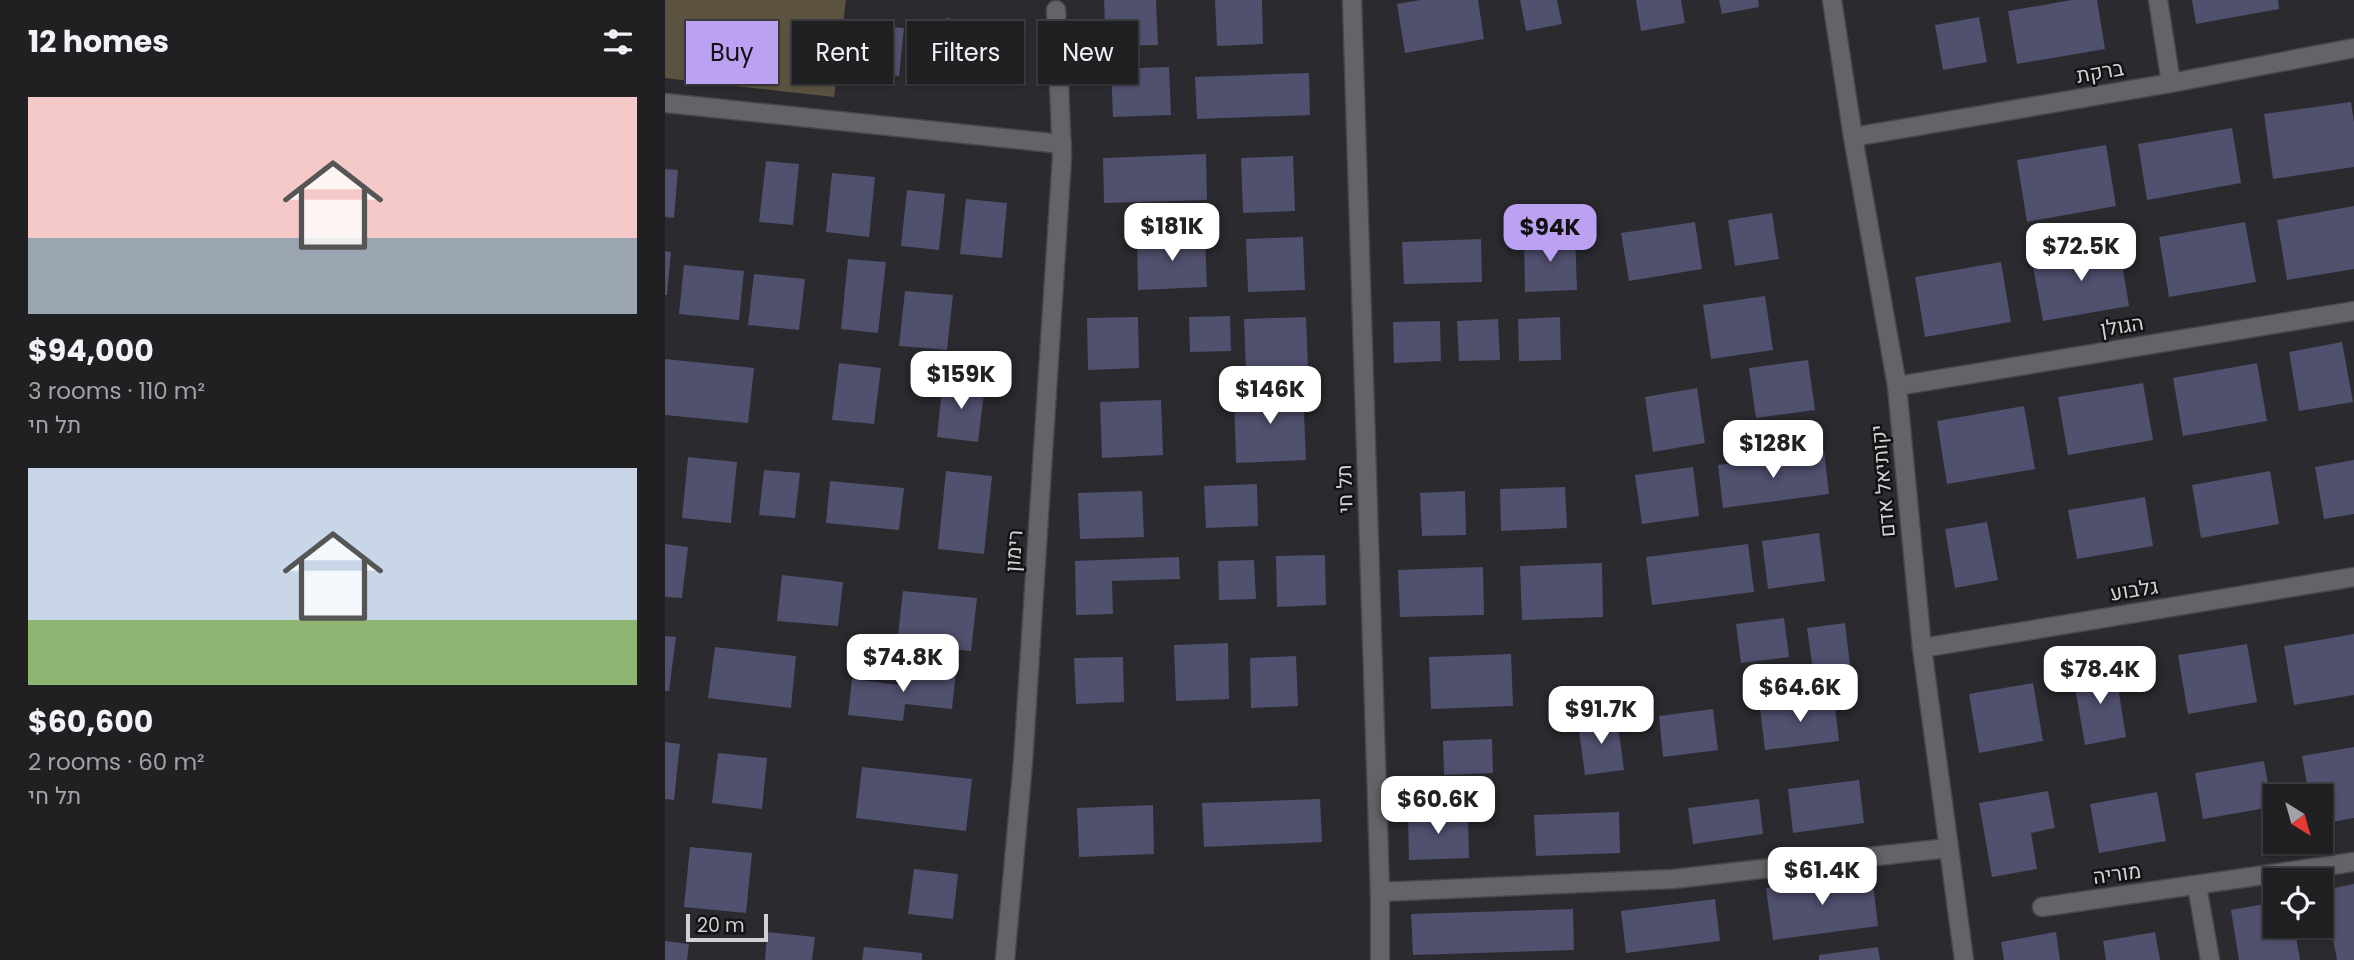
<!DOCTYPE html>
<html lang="en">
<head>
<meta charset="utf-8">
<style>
  :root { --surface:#202023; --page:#2d2d30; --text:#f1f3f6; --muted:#a2a3a6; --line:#3d3e41; --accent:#bca0f2 }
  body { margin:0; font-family:Poppins,Heebo,sans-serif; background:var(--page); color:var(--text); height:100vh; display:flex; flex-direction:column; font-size:26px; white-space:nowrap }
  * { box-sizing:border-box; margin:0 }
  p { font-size:23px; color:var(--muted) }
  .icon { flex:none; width:38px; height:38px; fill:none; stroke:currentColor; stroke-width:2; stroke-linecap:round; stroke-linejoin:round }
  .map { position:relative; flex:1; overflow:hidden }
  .details { display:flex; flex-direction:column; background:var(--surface); width:665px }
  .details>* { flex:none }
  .banner { position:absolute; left:21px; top:21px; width:665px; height:63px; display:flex; gap:14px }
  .needle { width:46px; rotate:143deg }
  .fabs { position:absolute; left:1598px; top:784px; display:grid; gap:14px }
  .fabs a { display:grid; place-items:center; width:70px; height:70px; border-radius:0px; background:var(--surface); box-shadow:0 2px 5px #0004,0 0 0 2px var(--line); font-size:35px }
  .scale { position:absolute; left:21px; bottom:18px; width:82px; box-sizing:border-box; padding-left:7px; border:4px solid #d1d1d4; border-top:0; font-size:19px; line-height:24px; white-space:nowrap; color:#d1d1d4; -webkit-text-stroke:5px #131315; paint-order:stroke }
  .price { position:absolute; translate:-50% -60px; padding:0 16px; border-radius:14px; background:#fff; color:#222; font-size:23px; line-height:46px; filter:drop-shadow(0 2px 4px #0008) }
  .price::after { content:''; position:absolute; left:50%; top:42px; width:21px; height:16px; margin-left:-10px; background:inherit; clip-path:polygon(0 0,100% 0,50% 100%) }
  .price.selected { background:var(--accent); color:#111 }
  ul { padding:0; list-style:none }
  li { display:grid; align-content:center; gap:14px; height:371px; padding:0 28px }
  li span { display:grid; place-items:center; height:217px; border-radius:0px; color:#555 }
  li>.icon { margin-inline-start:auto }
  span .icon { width:126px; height:126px; fill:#fffc; stroke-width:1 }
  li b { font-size:30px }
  h2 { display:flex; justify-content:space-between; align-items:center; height:84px; padding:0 28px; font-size:30px }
  .pill { padding:0 24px; border-radius:0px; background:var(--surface); box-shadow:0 2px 5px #0004,0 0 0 2px var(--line); font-size:24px; line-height:63px }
  .pill.selected { background:var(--accent); color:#111 }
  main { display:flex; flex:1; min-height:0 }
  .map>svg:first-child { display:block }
  .green { fill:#5b523f }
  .building { fill:#50506f }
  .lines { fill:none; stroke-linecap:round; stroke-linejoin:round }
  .minor-casing { stroke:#48484c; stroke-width:21 }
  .tertiary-casing { stroke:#48484c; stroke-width:21 }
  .minor { stroke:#636369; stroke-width:18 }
  .tertiary { stroke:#636369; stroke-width:18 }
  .labels { text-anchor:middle; stroke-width:5; stroke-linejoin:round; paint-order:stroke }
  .street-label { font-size:21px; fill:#d1d1d4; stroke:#131315 }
</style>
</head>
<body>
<main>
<section class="details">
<h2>12 homes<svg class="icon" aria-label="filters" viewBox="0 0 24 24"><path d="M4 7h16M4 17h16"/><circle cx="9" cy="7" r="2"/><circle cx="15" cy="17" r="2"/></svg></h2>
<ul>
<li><span style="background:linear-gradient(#f6c9c9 65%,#9aa5b1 0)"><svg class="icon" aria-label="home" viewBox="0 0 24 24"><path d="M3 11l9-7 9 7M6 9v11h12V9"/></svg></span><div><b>$94,000</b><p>3 rooms · 110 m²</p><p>תל חי</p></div></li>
<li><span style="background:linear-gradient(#c9d6e8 70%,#8fb573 0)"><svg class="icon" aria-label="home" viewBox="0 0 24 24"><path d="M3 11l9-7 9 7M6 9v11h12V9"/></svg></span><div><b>$60,600</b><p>2 rooms · 60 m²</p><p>תל חי</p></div></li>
</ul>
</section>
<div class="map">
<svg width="1689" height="960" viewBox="0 0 1689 960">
  <rect width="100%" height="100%" fill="#2a2a2f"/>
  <path class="green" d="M 0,0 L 181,0 L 169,97 L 0,78 Z"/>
  <path class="building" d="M 439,0 L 491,0 L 493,45 L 441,46 Z
    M 550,0 L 597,0 L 598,44 L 552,46 Z
    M 755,0 L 813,0 L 819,39 L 740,53 L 732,4 Z
    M 855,0 L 892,0 L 897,24 L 861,31 Z
    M 971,0 L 1016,0 L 1020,23 L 976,31 Z
    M 1054,0 L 1093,0 L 1094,7 L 1057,14 Z
    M 1407,0 L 1432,0 L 1440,49 L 1352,64 L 1343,11 Z
    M 1527,0 L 1613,0 L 1614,9 L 1531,24 Z
    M 1314,17 L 1322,62 L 1278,70 L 1270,25 Z
    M 281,18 L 350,26 L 345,66 L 276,58 Z
    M 196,24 L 239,28 L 234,76 L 191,70 Z
    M 504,67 L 506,115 L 448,117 L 446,69 Z
    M 644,73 L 645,115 L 532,119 L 530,77 Z
    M 1686,102 L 1689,122 L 1689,167 L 1608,179 L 1599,114 Z
    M 1567,128 L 1576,183 L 1482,200 L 1473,144 Z
    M 1441,145 L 1451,206 L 1362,222 L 1352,160 Z
    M 541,154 L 542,200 L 439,203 L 438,158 Z
    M 628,156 L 630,211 L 578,213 L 576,158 Z
    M 101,161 L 134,164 L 128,225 L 94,222 Z
    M 0,169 L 13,170 L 9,218 L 0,217 Z
    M 167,173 L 210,177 L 204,237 L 161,232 Z
    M 242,190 L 280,194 L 274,250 L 236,246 Z
    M 301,199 L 342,203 L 337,258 L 295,254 Z
    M 1689,206 L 1689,269 L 1622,280 L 1612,220 Z
    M 1107,213 L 1114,259 L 1070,266 L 1063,220 Z
    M 1030,222 L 1037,269 L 964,281 L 956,233 Z
    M 1580,222 L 1591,282 L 1504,297 L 1494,237 Z
    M 910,235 L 912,290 L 860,292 L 859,237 Z
    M 540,237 L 542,287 L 473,290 L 472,239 Z
    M 638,237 L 640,290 L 583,292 L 581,239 Z
    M 816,239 L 817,282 L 739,284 L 737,242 Z
    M 1454,245 L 1464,306 L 1378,321 L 1367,261 Z
    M 0,251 L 6,252 L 2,295 L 0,295 Z
    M 183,259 L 221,262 L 213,333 L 176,329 Z
    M 1336,262 L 1346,322 L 1260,337 L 1250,277 Z
    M 19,265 L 79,271 L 74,320 L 14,314 Z
    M 89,274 L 140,279 L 134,330 L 83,325 Z
    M 240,291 L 288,295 L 282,350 L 234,346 Z
    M 1100,296 L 1108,350 L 1046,359 L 1038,305 Z
    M 565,316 L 566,351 L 525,352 L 524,317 Z
    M 473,317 L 474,368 L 423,370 L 422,318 Z
    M 641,317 L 643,368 L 581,370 L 579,319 Z
    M 895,317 L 896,360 L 854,361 L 853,319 Z
    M 833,319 L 835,360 L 794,361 L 792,321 Z
    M 775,321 L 776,361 L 729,363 L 728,322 Z
    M 1677,342 L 1688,402 L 1634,411 L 1624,352 Z
    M 0,359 L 89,368 L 83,423 L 0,415 Z
    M 1143,360 L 1150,410 L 1091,418 L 1084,368 Z
    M 174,363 L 216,368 L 209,424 L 167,420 Z
    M 1592,363 L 1602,421 L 1518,436 L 1508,378 Z
    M 278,380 L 320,385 L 313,442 L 272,437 Z
    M 1478,383 L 1488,440 L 1403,455 L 1393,397 Z
    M 1032,388 L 1040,443 L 988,452 L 980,397 Z
    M 638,390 L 641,460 L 571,463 L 569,392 Z
    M 496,400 L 498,455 L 437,458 L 435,402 Z
    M 1359,406 L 1370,469 L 1282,484 L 1272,421 Z
    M 1159,451 L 1164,494 L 1058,508 L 1053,465 Z
    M 23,457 L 72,462 L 66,523 L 17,518 Z
    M 1689,460 L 1689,514 L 1659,519 L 1650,467 Z
    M 1028,467 L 1034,516 L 977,524 L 970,475 Z
    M 99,470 L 135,473 L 130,518 L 94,515 Z
    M 281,471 L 327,476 L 319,554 L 273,549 Z
    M 1605,471 L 1614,524 L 1536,538 L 1527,485 Z
    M 165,481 L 239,488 L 234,530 L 161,523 Z
    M 592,484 L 593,526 L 541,528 L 539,486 Z
    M 900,487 L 902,528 L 836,531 L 835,489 Z
    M 477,491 L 479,537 L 415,539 L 413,493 Z
    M 800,491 L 801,535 L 757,536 L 755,493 Z
    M 1480,497 L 1488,546 L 1412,559 L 1403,510 Z
    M 1322,522 L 1333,580 L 1290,588 L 1280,529 Z
    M 1154,533 L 1160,581 L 1103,589 L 1097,541 Z
    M 0,544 L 23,547 L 17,598 L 0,597 Z
    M 1083,544 L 1089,592 L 987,605 L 981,557 Z
    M 660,555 L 661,605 L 612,607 L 611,556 Z
    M 514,557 L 515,579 L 447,581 L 448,614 L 411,615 L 410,561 Z
    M 589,560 L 591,599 L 554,600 L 553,561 Z
    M 937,563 L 938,617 L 857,620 L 855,566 Z
    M 818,567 L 819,615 L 735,617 L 733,570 Z
    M 117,575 L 178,582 L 173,626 L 112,621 Z
    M 238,591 L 312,598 L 306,651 L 232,644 Z
    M 1119,618 L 1124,657 L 1076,663 L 1071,624 Z
    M 1180,623 L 1185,665 L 1148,670 L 1142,628 Z
    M 1689,634 L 1689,695 L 1629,705 L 1619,646 Z
    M 0,636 L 11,637 L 4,691 L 0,691 Z
    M 563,643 L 564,699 L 511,701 L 509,645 Z
    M 1582,644 L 1592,702 L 1523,714 L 1513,655 Z
    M 50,647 L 131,656 L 126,708 L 43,698 Z
    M 846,654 L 848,706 L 766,709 L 764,657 Z
    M 631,656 L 633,706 L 586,708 L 585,658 Z
    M 458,657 L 459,702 L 411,704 L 409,658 Z
    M 238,665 L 291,672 L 287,709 L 240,704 L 238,721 L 183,715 L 187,679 L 235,685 Z
    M 1450,668 L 1461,737 L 1420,745 L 1408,676 Z
    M 1368,683 L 1378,741 L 1314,753 L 1304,694 Z
    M 1169,698 L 1174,741 L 1100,750 L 1095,708 Z
    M 1048,709 L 1053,750 L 998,757 L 994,716 Z
    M 952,718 L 959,770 L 920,775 L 913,723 Z
    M 827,739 L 828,773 L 779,775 L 778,741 Z
    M 0,742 L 15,744 L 9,800 L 0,799 Z
    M 1689,747 L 1689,818 L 1656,824 L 1656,796 L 1644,796 L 1637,756 Z
    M 53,753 L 102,758 L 97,809 L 47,803 Z
    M 1599,761 L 1607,807 L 1538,819 L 1530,773 Z
    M 197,767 L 307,779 L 301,831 L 191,818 Z
    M 1194,780 L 1199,823 L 1128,833 L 1123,789 Z
    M 1383,791 L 1390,828 L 1366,833 L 1372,869 L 1327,877 L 1314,803 Z
    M 1492,792 L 1501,841 L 1434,853 L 1425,804 Z
    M 655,799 L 657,842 L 539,847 L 537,803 Z
    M 1094,799 L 1098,834 L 1028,844 L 1023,808 Z
    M 488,805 L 489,854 L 414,857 L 412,808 Z
    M 803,812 L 804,858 L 744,860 L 743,814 Z
    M 954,812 L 955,853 L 871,856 L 869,815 Z
    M 25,847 L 87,853 L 81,913 L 19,907 Z
    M 249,869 L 293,874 L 288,919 L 243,914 Z
    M 1207,875 L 1213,926 L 1108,940 L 1101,888 Z
    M 1689,884 L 1689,960 L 1672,960 L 1659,890 Z
    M 1050,899 L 1055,941 L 961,953 L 956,911 Z
    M 1610,902 L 1610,926 L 1629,926 L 1635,960 L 1574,960 L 1566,910 Z
    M 908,909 L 909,950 L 748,955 L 746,914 Z
    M 102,932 L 150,937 L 147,960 L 100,960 Z
    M 1391,932 L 1395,960 L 1339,960 L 1336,942 Z
    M 1490,932 L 1495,960 L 1441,960 L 1438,941 Z
    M 0,941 L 24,944 L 22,960 L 0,960 Z
    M 199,947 L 257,953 L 257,960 L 197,960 Z
    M 1213,947 L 1215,960 L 1154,960 L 1154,955 Z"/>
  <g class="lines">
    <g class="minor-casing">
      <path id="minor" d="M 687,0 L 715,892 L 715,960
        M 1493,0 L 1506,83
        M 0,103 L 397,144
        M 1188,137 L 1506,83 L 1689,48
        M 1232,386 L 1689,311
        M 1257,648 L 1689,577
        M 1532,886 L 1545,960
        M 715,892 L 1008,879 L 1283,848
        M 1377,907 L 1689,862
        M 340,960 L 358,762 L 397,157 L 391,10"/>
    </g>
    <g class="tertiary-casing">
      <path id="tertiary" d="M 1167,0 L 1188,137 L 1232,386 L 1257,648 L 1299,960"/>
    </g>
    <use href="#minor" class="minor"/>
    <use href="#tertiary" class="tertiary"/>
  </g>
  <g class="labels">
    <g class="street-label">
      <text transform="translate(1435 72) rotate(-10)" y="7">ברקת</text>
      <text transform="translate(1457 326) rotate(-9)" y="7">הגולן</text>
      <text transform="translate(1218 481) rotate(-95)" y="7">יקותיאל אדם</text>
      <text transform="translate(680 489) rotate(-92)" y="7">תל חי</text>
      <text transform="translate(349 551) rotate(-86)" y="7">רימון</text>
      <text transform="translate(1469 590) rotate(-9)" y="7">גלבוע</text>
      <text transform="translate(1452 874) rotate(-8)" y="7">מוריה</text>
    </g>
  </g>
</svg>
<div class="fabs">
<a><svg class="needle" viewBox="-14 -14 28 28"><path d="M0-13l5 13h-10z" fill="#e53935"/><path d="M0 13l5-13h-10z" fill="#a2a3a6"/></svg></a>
<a><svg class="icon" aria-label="locate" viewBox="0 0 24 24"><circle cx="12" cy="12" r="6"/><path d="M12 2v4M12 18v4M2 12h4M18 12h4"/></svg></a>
</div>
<div class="scale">20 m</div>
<b class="price" style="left:507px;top:263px">$181K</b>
<b class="price selected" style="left:885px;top:264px">$94K</b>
<b class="price" style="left:1416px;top:283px">$72.5K</b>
<b class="price" style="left:296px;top:411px">$159K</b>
<b class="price" style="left:605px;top:426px">$146K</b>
<b class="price" style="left:1108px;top:480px">$128K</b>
<b class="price" style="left:238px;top:694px">$74.8K</b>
<b class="price" style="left:1435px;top:706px">$78.4K</b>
<b class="price" style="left:1135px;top:724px">$64.6K</b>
<b class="price" style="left:936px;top:746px">$91.7K</b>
<b class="price" style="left:773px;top:836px">$60.6K</b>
<b class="price" style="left:1157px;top:907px">$61.4K</b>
<div class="banner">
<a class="pill selected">Buy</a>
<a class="pill">Rent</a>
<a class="pill">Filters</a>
<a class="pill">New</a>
</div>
</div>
</main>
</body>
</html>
